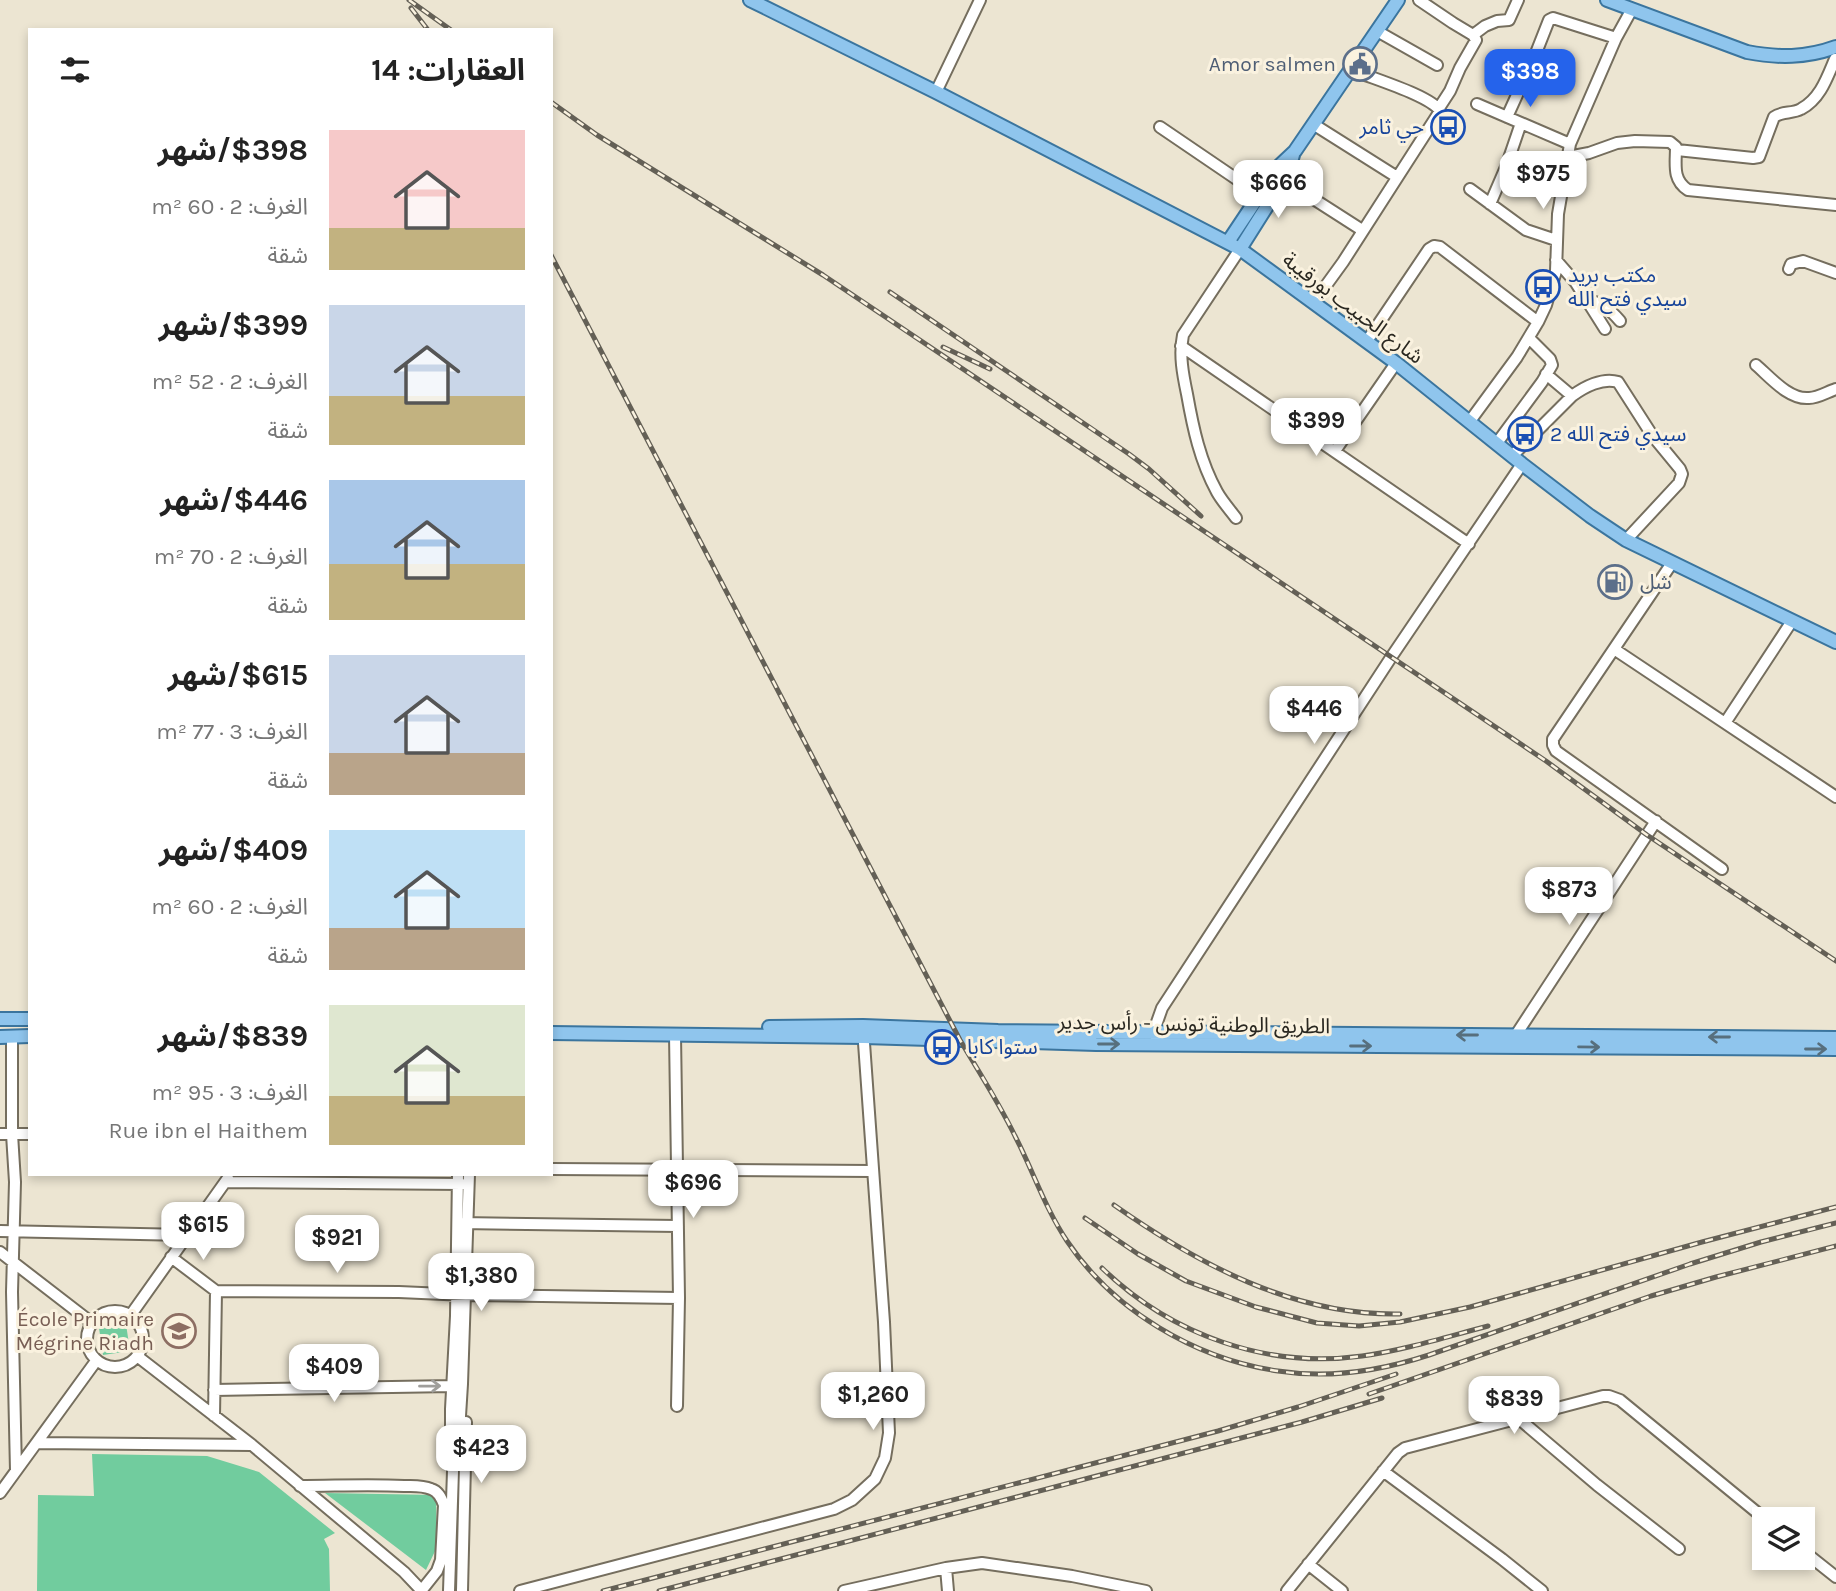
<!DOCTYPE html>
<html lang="ar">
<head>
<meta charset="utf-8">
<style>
  :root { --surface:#fff; --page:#f2f2f2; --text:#222; --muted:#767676; --accent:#2563eb }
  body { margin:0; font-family:Karla,"Noto Sans Arabic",sans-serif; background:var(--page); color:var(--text); direction:rtl; height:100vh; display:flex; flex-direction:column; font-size:26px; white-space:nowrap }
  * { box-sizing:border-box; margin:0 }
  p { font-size:23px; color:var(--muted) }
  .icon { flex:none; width:38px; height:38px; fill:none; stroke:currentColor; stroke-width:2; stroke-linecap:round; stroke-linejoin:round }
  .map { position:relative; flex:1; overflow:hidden; direction:ltr }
  .side { position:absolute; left:28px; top:28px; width:525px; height:1148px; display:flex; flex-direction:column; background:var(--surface); border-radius:0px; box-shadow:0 4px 10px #0003; direction:rtl }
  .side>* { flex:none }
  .tools { position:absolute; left:1752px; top:1507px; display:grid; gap:14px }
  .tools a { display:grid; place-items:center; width:63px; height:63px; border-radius:0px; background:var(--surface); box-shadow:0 4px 10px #0003; font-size:35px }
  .price { position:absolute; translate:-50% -60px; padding:0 16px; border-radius:14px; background:#fff; color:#222; font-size:23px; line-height:46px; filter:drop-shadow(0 2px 4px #0008) }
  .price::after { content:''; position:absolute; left:50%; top:42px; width:21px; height:16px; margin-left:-10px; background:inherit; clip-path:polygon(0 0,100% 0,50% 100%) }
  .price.on { background:var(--accent); color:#fff }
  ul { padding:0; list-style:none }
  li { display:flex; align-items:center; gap:21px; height:175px; padding:0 28px }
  li span { display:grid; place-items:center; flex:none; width:196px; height:140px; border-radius:0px; color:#555 }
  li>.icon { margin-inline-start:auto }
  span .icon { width:84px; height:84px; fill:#fffc; stroke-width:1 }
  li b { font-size:30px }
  h2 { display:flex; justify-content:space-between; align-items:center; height:84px; padding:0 28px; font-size:30px }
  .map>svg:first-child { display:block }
  .green { fill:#71cc9e }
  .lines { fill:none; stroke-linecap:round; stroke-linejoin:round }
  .minor-casing { stroke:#756e5e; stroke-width:14 }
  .major-casing { stroke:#3b759e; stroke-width:16 }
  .minor { stroke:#fff; stroke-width:10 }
  .major { stroke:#8fc5ed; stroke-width:12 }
  .rail-casing { stroke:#646056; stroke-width:5 }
  .rail { stroke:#faf2df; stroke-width:2.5; stroke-dasharray:8; stroke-linecap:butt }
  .oneway { stroke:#576f7d }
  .oneway2 { stroke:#9f9e9b }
  .labels { text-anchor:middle; stroke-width:6; stroke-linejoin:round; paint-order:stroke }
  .service-label { font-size:21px; fill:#4e5e75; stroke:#faf2df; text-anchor:end }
  .transit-label { font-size:21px; fill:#164399; stroke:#faf2df; text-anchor:start }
  .street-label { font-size:21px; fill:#2a2821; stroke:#faf2df }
  .education-label { font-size:21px; fill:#785e54; stroke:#faf2df; text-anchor:end }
</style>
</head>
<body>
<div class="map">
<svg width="1836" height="1591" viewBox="0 0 1836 1591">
  <rect width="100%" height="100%" fill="#ece5d2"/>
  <path class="green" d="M 126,1324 L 130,1351 L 103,1355 L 99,1328 Z
    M 92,1454 L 207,1456 L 259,1472 L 335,1533 L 324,1539 L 329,1549 L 330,1591 L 37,1591 L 38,1495 L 94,1496 Z
    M 325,1493 L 436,1495 L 437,1547 L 426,1570 Z"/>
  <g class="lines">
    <g class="minor-casing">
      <path id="minor" d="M 1419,0 L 1453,23 L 1473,35 L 1476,40 L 1460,68 L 1450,91 L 1439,108
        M 1377,31 L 1437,65
        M 1473,35 L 1485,26 L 1497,21 L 1509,20 L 1518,0
        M 936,92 L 980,0
        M 1477,104 L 1570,144
        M 1507,117 L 1536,53 L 1549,20 L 1553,18 L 1616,38
        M 1313,124 L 1397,177
        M 1160,127 L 1260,195
        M 1677,150 L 1753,158 L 1759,157 L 1774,117 C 1782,111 1792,114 1801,109 C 1820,99 1827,78 1835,59 L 1836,62
        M 1568,157 L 1589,153 L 1617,143 L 1635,141 L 1670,142 L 1676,147 C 1676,164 1672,180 1688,190 L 1836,205
        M 1284,180 L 1362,230
        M 1470,189 L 1526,230 L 1556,240
        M 1490,204 L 1506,167 L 1521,123
        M 1556,260 L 1576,283 L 1605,329
        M 1789,269 L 1791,264 L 1803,261 L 1836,273
        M 1586,299 C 1601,303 1610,309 1620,321
        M 1314,302 L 1343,262 L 1440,111 C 1430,95 1370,78 1350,69
        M 1367,341 L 1429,249 L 1434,246 L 1440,247 L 1538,322
        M 1181,346 L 1469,544
        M 1756,365 C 1770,377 1789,400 1809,398 C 1818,398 1827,392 1836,389
        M 1546,374 L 1572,396
        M 1470,421 L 1517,357 L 1538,322 L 1546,305 L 1556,271 L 1558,214 L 1570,144 L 1616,38 L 1632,9
        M 1497,443 L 1542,382 L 1552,365 L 1550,359 L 1529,338
        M 1335,451 L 1396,363
        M 1512,456 L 1572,396 C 1584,387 1603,377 1618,382 L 1652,435 L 1680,469 L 1682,474 L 1679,483 L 1626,540
        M 1236,518 C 1230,510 1222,501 1217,492 C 1200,461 1193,428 1187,394 C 1183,375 1179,355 1183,335 L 1240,249
        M 1672,563 L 1553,739 L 1553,745 L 1556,751 L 1722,869
        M 1614,649 L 1836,797
        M 1725,723 L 1792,621
        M 675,1035 L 679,1298 L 677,1406
        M 12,1037 L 12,1134 L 15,1182 L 12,1292 L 16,1471
        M 1156,1038 L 1156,1025 L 1162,1008 L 1392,656 L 1522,464
        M 1512,1041 L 1656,821
        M 0,1134 L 30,1134
        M 551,1169 L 872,1171
        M 226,1182 L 462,1184
        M 460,1223 L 678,1226
        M 0,1231 L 186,1235
        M 0,1252 L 92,1323
        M 171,1257 L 216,1291 L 399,1292 L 466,1295 L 679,1298
        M87 1339a28 28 0 1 1 56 0a28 28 0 1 1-56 0Z
        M 130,1316 L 228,1178
        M 137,1356 L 252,1445 L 404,1572 L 422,1591
        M 214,1390 L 453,1386
        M 214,1416 L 216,1291
        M 1518,1418 L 1597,1485 L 1679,1549
        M 454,1441 L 459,1432 L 462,1384 L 469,1174
        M 38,1443 L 252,1445
        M 1383,1471 L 1502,1559 L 1542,1591
        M 300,1486 C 335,1486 369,1484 404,1486 C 412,1486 422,1485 431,1489 C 438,1491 441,1497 444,1505 L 441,1560 L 437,1571 L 421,1591
        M 0,1493 L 96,1361
        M 1802,1550 L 1836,1577
        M 1308,1564 L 1342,1591
        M 946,1568 L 948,1591
        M 449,1591 L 454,1441 L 451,1434 L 451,1409 L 456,1316 L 458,1174
        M 462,1591 L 466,1422
        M 520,1591 L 834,1509 L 852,1500 L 875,1479 L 885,1458 L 889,1433 L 884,1322 L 863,1029
        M 844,1591 L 946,1568 L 982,1563 L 1072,1576 L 1146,1591
        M 1287,1591 L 1398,1453 L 1405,1448 L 1603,1396 L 1609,1396 L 1620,1400 L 1765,1519"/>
    </g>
    <g class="major-casing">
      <path id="major" d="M 750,0 L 936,92 L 1240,249 L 1396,363 L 1522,464 L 1590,516 L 1626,540 L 1836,642
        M 1607,0 L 1747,52 C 1778,58 1806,58 1836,47
        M 1228,242 L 1278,167 L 1295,151 L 1398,0
        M 1240,249 L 1288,173 L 1293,155
        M 0,1019 L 30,1019
        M 769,1027 L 863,1026 L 998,1031 L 1836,1038
        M 551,1033 L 864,1037 L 1096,1044 L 1836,1049
        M 0,1037 L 30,1036"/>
    </g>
    <use href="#minor" class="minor"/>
    <use href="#major" class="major"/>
    <g class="rail-casing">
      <path id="rail" d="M 409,0 L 451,30
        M 411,8 L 428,30
        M 551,102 L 597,135 L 823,275 L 1546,761 L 1647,835 L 1836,961
        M 551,255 L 960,1040 C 979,1072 999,1103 1015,1136 C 1033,1171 1045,1208 1067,1241 C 1113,1310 1195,1359 1278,1371 C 1329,1379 1380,1371 1429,1355 L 1690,1264 L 1761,1242 L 1836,1223
        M 890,292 L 1129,454 L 1149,469 L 1201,516
        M 943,347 L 990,369
        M 1114,1205 C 1198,1264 1294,1316 1400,1314
        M 1085,1218 L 1138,1254 L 1186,1281 L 1256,1307 L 1317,1323 L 1359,1326 L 1400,1322 L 1470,1307 L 1702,1242 L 1836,1207
        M 1102,1268 C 1171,1335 1267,1369 1362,1356 C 1405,1350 1446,1337 1488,1326
        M 1369,1394 L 1651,1296 L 1716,1277 L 1836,1246
        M 603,1591 L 1218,1431 L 1298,1407 L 1396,1374
        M 659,1591 L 1302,1422 L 1382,1398"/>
    </g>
    <use href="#rail" class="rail"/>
  </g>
  <defs><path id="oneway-shaft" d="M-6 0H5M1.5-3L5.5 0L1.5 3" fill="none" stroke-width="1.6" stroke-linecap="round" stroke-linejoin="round" transform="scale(1.75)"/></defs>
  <g class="oneway">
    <use href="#oneway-shaft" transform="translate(1467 1035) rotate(-180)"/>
    <use href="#oneway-shaft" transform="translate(1719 1037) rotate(-180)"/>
    <use href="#oneway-shaft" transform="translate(1109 1044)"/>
    <use href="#oneway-shaft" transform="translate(1361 1046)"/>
    <use href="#oneway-shaft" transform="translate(1589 1047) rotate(1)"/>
    <use href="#oneway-shaft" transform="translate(1816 1049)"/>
  </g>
  <use class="oneway2" href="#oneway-shaft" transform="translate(430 1386) rotate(-1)"/>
  <defs>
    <g id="civic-ring" transform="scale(1.75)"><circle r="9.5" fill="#faf2df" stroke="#5c6f8a" stroke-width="1.5"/><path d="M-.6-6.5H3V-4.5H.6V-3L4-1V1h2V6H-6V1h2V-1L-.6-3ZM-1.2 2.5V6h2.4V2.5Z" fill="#5c6f8a"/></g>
    <g id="bus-ring" transform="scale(1.75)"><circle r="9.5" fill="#faf2df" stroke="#1a4fb4" stroke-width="1.5"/><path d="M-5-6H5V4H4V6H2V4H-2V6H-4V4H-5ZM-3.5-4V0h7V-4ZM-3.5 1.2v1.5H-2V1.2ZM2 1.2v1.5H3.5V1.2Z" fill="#1a4fb4"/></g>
    <g id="fuel-ring" transform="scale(1.75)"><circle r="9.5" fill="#faf2df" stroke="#5c6f8a" stroke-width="1.5"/><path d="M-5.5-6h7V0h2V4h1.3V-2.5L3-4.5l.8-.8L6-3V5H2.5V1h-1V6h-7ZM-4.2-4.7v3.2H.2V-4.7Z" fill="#5c6f8a"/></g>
    <g id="school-ring" transform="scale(1.75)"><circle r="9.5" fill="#faf2df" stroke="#8d6e63" stroke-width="1.5"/><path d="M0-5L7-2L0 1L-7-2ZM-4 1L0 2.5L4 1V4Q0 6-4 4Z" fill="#8d6e63"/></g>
  </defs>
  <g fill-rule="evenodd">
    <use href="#civic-ring" x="1360" y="64"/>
    <use href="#bus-ring" x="1448" y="127"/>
    <use href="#bus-ring" x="1543" y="287"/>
    <use href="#bus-ring" x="1525" y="434"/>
    <use href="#fuel-ring" x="1615" y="582"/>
    <use href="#bus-ring" x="942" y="1047"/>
    <use href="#school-ring" x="179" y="1331"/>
  </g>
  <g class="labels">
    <g class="service-label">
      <text x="1336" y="71">Amor salmen</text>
      <text x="1640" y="589" text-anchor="start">شل</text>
    </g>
    <g class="transit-label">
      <text x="1424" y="134" text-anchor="end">حي ثامر</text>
      <text x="1568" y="282">مكتب بريد<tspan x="1568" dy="24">سيدي فتح الله</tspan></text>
      <text x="1550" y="441">2 سيدي فتح الله</text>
      <text x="967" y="1054">ستوا كابا</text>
    </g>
    <g class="street-label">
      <text transform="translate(1353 308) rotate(37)" y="7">شارع الحبيب بورقيبة</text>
      <text transform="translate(1194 1024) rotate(1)" y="7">الطريق الوطنية تونس - رأس جدير</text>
    </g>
    <g class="education-label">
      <text x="154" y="1326">École Primaire<tspan x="154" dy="24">Mégrine Riadh</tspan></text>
    </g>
  </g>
</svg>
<div class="tools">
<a><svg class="icon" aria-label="layers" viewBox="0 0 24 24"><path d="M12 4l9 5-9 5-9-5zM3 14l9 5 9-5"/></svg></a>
</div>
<b class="price on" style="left:1530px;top:109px">$398</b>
<b class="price" style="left:1543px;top:211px">$975</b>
<b class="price" style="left:1278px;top:220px">$666</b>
<b class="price" style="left:1316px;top:458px">$399</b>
<b class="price" style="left:1314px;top:746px">$446</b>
<b class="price" style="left:1569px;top:927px">$873</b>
<b class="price" style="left:693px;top:1220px">$696</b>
<b class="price" style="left:203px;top:1262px">$615</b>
<b class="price" style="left:337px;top:1275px">$921</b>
<b class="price" style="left:481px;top:1313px">$1,380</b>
<b class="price" style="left:334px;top:1404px">$409</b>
<b class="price" style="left:873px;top:1432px">$1,260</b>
<b class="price" style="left:1514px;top:1436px">$839</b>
<b class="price" style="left:481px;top:1485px">$423</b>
<section class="side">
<h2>العقارات: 14<svg class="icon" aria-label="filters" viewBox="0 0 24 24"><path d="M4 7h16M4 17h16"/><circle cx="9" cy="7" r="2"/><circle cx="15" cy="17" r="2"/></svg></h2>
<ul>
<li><span style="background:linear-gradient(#f6c9c9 70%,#c2b280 0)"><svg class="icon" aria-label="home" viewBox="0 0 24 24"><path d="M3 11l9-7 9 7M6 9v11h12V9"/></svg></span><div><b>$398/شهر</b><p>الغرف: 2 · 60 m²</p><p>شقة</p></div></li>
<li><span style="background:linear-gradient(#c9d6e8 65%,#c2b280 0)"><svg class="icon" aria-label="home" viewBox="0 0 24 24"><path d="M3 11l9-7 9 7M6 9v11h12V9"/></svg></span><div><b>$399/شهر</b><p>الغرف: 2 · 52 m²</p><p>شقة</p></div></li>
<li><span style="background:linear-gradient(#a9c7e8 60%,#c2b280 0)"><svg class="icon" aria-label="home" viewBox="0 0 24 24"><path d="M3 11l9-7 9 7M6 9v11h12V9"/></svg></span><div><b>$446/شهر</b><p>الغرف: 2 · 70 m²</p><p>شقة</p></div></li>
<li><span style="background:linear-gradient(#c9d6e8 70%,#b9a48a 0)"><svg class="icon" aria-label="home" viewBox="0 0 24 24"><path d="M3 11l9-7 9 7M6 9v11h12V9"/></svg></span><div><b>$615/شهر</b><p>الغرف: 3 · 77 m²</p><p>شقة</p></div></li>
<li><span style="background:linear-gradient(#bfe0f5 70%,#b9a48a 0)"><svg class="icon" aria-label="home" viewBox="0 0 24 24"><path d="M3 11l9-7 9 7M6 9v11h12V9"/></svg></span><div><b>$409/شهر</b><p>الغرف: 2 · 60 m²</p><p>شقة</p></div></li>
<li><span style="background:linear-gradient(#dfe7d0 65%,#c2b280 0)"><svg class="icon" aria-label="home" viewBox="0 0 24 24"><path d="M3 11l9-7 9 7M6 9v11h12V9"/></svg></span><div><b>$839/شهر</b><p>الغرف: 3 · 95 m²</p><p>Rue ibn el Haithem</p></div></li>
</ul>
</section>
</div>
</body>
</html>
